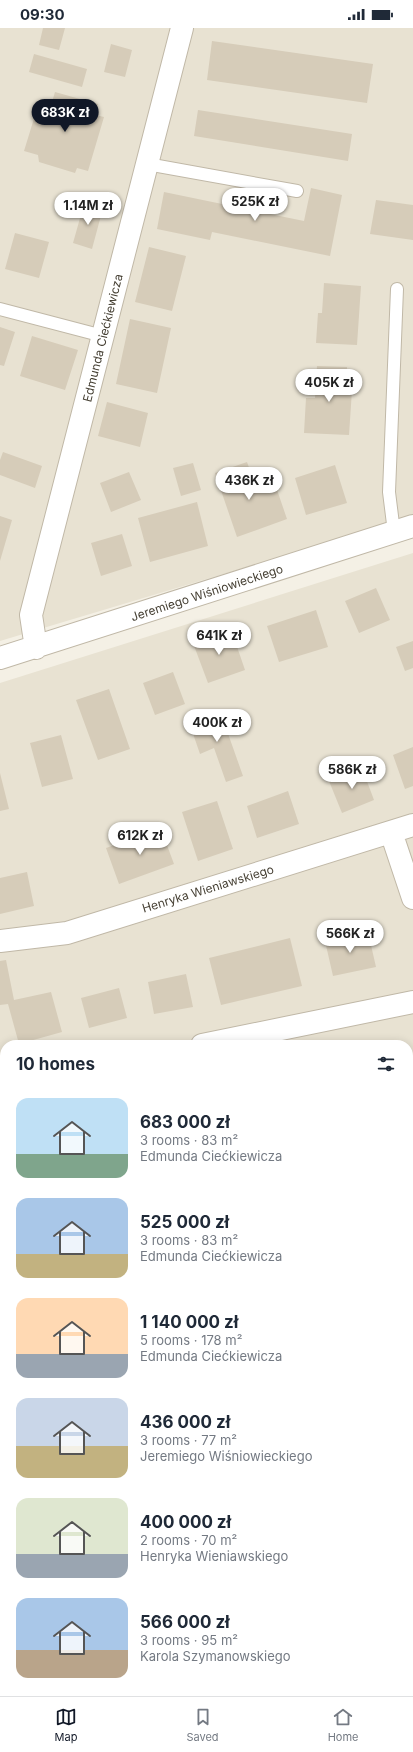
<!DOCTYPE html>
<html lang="en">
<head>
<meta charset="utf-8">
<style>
  :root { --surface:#fff; --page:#f6f6f7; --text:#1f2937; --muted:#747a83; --line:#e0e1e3; --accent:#111827 }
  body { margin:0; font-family:Inter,sans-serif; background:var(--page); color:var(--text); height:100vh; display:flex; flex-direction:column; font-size:15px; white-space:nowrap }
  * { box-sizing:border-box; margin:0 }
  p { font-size:13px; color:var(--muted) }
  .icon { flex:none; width:22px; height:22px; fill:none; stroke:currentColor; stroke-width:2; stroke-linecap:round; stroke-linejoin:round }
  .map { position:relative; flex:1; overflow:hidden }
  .details { position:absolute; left:0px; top:1012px; width:413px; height:656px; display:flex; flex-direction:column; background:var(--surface); border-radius:16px 16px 0 0; box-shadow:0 2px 10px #0003 }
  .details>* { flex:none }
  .price { position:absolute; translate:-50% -34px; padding:0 9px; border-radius:14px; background:#fff; color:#222; font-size:13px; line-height:26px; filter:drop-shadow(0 1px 2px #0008) }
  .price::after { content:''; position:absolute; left:50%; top:24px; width:12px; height:9px; margin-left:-6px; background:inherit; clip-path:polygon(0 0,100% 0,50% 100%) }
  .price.current { background:var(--accent); color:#fff }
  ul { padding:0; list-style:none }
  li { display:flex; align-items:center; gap:12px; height:100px; padding:0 16px }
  li span { display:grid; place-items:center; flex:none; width:112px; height:80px; border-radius:12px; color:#555 }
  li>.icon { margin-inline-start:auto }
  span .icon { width:48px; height:48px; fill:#fffc; stroke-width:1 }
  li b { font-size:17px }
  h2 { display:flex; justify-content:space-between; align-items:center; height:48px; padding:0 16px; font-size:17px }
  .status { display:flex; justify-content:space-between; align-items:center; height:28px; padding:0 20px; background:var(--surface); direction:ltr }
  .status svg { height:11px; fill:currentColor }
  .tabs { display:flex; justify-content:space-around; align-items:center; height:56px; border-top:1px solid var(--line); background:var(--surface); font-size:11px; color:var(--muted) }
  .tabs a { display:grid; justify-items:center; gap:2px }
  .tabs .current { color:var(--accent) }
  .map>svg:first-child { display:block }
  .residential { fill:#e8e2d2; fill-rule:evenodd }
  .building { fill:#d6ccb9 }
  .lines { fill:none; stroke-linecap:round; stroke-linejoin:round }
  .service-casing { stroke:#c0b8a7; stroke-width:14 }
  .minor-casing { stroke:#c0b8a7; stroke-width:24 }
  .service { stroke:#fff; stroke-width:12 }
  .minor { stroke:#fff; stroke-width:22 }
  .labels { text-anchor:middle; stroke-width:3; stroke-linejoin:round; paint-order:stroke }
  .street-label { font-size:12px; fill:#464034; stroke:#fff }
</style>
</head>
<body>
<div class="status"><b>09:30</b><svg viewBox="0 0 49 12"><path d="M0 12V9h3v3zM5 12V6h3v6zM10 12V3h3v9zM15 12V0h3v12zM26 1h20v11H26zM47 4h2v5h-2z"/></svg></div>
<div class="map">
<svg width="413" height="1668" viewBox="0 0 413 1668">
  <rect width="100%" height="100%" fill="#f4f0e5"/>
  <path class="residential" d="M 0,0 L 413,0 L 413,489 L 0,613 Z
    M 413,525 L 413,1668 L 0,1668 L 0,655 ZM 5,1017 L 408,1017 L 408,1663 L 5,1663 Z"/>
  <path class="building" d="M 43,0 L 65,0 L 59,22 L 39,17 Z
    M 212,13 L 373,36 L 367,75 L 207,52 Z
    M 111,16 L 132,22 L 125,49 L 104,44 Z
    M 34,26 L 87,41 L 82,59 L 29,44 Z
    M 55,64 L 98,76 L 95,87 L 104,89 L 88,143 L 77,140 L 75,145 L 39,134 L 38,127 L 24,123 L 40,71 L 52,74 Z
    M 198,82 L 352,106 L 348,133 L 194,108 Z
    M 311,160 L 342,167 L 330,228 L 212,204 L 210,212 L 157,201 L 164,164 L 304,193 Z
    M 376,172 L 413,177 L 413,212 L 370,206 Z
    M 84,176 L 103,180 L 92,221 L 73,215 Z
    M 15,205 L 49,214 L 39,250 L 5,241 Z
    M 149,219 L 186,228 L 172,283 L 135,274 Z
    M 324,255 L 361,258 L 357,317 L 316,315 L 318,285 L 322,285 Z
    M 130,291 L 171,300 L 157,365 L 116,356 Z
    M 0,299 L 15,304 L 4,338 L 0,337 Z
    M 32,308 L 78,322 L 65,362 L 20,348 Z
    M 317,338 L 347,339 L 346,361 L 352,362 L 349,407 L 304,405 L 306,370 L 315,370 Z
    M 107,374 L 148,385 L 140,419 L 98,408 Z
    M 3,424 L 42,438 L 35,460 L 0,447 L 0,432 Z
    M 247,434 L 258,465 L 276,459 L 287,491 L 237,509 L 215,445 Z
    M 193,435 L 201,462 L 181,468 L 173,440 Z
    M 335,437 L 347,475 L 306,487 L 295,450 Z
    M 129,444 L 141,472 L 111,484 L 100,455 Z
    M 197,474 L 208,518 L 150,534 L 138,490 Z
    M 0,488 L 12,492 L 0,533 Z
    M 122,506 L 132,538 L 101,548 L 91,515 Z
    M 376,560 L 390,592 L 359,605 L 345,573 Z
    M 316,582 L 328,619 L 279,634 L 267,598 Z
    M 231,601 L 245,642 L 208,655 L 193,615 Z
    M 413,613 L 413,640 L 405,643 L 396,619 Z
    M 173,644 L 185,676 L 155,687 L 143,655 Z
    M 109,661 L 130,721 L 98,732 L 76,672 Z
    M 220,683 L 243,748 L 226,754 L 214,720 L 200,726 L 189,694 Z
    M 61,707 L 73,751 L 42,759 L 30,715 Z
    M 413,719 L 413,758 L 405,761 L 393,727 Z
    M 362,740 L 374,772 L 342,785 L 329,753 Z
    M 0,745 L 9,781 L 0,783 Z
    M 288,763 L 299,796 L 257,810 L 247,778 Z
    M 217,773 L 233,821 L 198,833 L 182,784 Z
    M 161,801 L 174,836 L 119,856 L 106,820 Z
    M 27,844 L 34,878 L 0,886 L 0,850 Z
    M 368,904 L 376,939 L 333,948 L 325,913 Z
    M 290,910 L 302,958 L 221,977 L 209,930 Z
    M 6,932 L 14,972 L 51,964 L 62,1004 L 19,1016 L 8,976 L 0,977 L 0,933 Z
    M 186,946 L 193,979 L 154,986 L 148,954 Z
    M 119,960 L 127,990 L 89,1000 L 81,970 Z
    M 413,1049 L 413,1084 L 408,1085 L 408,1050 Z
    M 5,1107 L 5,1150 L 0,1151 L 0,1109 Z
    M 413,1121 L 413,1140 L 408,1142 L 408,1122 Z
    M 0,1214 L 4,1214 L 5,1220 L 5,1246 L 0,1246 Z
    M 413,1347 L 413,1364 L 409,1365 L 408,1349 Z
    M 0,1422 L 5,1422 L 5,1452 L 0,1452 Z
    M 0,1513 L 5,1513 L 5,1553 L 0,1553 Z
    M 413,1535 L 413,1562 L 408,1563 L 408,1536 Z
    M 413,1600 L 413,1632 L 408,1633 L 408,1601 Z
    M 50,1663 L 70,1663 L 71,1664 L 51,1668 Z
    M 125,1663 L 157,1663 L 158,1668 L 126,1668 Z
    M 196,1663 L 238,1663 L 239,1667 L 197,1668 Z"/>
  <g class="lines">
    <g class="service-casing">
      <path id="service" d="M 147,136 L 297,163
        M 0,281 L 103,308
        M 394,504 L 389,464 L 397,261"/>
    </g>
    <g class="minor-casing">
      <path id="minor" d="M 36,620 L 31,587 L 182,0
        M 0,630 L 413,498
        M 391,804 L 413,870
        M 0,913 L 67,905 L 413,797
        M 202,1017 L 413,974
        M 0,1053 L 5,1052
        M 408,1449 L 413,1449
        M 0,1490 L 5,1490
        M 397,1668 L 413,1665"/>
    </g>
    <use href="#service" class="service"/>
    <use href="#minor" class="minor"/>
  </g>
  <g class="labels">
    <g class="street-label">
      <text transform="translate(103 310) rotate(-76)" y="4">Edmunda Ciećkiewicza</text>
      <text transform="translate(207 565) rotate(-18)" y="4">Jeremiego Wiśniowieckiego</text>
      <text transform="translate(208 861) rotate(-17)" y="4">Henryka Wieniawskiego</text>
    </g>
  </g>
</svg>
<b class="price current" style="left:65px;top:105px">683K zł</b>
<b class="price" style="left:255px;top:194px">525K zł</b>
<b class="price" style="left:88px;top:198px">1.14M zł</b>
<b class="price" style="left:329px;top:375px">405K zł</b>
<b class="price" style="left:249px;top:473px">436K zł</b>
<b class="price" style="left:219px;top:628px">641K zł</b>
<b class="price" style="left:217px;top:715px">400K zł</b>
<b class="price" style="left:352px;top:762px">586K zł</b>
<b class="price" style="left:140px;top:828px">612K zł</b>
<b class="price" style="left:350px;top:926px">566K zł</b>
<section class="details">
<h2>10 homes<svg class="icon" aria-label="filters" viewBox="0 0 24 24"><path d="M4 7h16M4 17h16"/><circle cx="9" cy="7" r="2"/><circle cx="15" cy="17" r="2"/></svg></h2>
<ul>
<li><span style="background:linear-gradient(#bfe0f5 70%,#7fa58c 0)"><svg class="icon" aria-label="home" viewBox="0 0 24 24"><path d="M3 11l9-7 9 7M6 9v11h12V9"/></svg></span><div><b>683 000 zł</b><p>3 rooms · 83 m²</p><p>Edmunda Ciećkiewicza</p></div></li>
<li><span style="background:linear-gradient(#a9c7e8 70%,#c2b280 0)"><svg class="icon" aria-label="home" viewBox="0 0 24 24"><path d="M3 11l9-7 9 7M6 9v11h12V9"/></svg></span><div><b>525 000 zł</b><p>3 rooms · 83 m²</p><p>Edmunda Ciećkiewicza</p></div></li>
<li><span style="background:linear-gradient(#ffd9b3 70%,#9aa5b1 0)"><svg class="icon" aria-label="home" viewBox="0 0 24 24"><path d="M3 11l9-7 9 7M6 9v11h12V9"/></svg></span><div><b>1 140 000 zł</b><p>5 rooms · 178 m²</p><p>Edmunda Ciećkiewicza</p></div></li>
<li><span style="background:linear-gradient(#c9d6e8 60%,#c2b280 0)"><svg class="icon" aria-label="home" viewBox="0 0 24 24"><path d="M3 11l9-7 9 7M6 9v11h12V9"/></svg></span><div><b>436 000 zł</b><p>3 rooms · 77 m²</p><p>Jeremiego Wiśniowieckiego</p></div></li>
<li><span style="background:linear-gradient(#dfe7d0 70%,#9aa5b1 0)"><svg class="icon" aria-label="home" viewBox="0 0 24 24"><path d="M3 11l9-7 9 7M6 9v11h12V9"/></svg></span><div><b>400 000 zł</b><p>2 rooms · 70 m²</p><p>Henryka Wieniawskiego</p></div></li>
<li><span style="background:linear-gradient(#a9c7e8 65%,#b9a48a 0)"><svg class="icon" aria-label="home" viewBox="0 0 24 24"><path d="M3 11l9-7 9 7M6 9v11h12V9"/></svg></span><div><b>566 000 zł</b><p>3 rooms · 95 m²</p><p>Karola Szymanowskiego</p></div></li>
</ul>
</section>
</div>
<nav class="tabs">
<a class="current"><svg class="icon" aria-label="map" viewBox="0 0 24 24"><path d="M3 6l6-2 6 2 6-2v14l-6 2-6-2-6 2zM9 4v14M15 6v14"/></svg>Map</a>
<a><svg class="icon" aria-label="saved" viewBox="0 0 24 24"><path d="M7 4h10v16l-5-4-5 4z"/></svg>Saved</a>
<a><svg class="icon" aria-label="home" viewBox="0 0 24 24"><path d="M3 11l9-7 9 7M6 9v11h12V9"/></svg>Home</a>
</nav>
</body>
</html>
